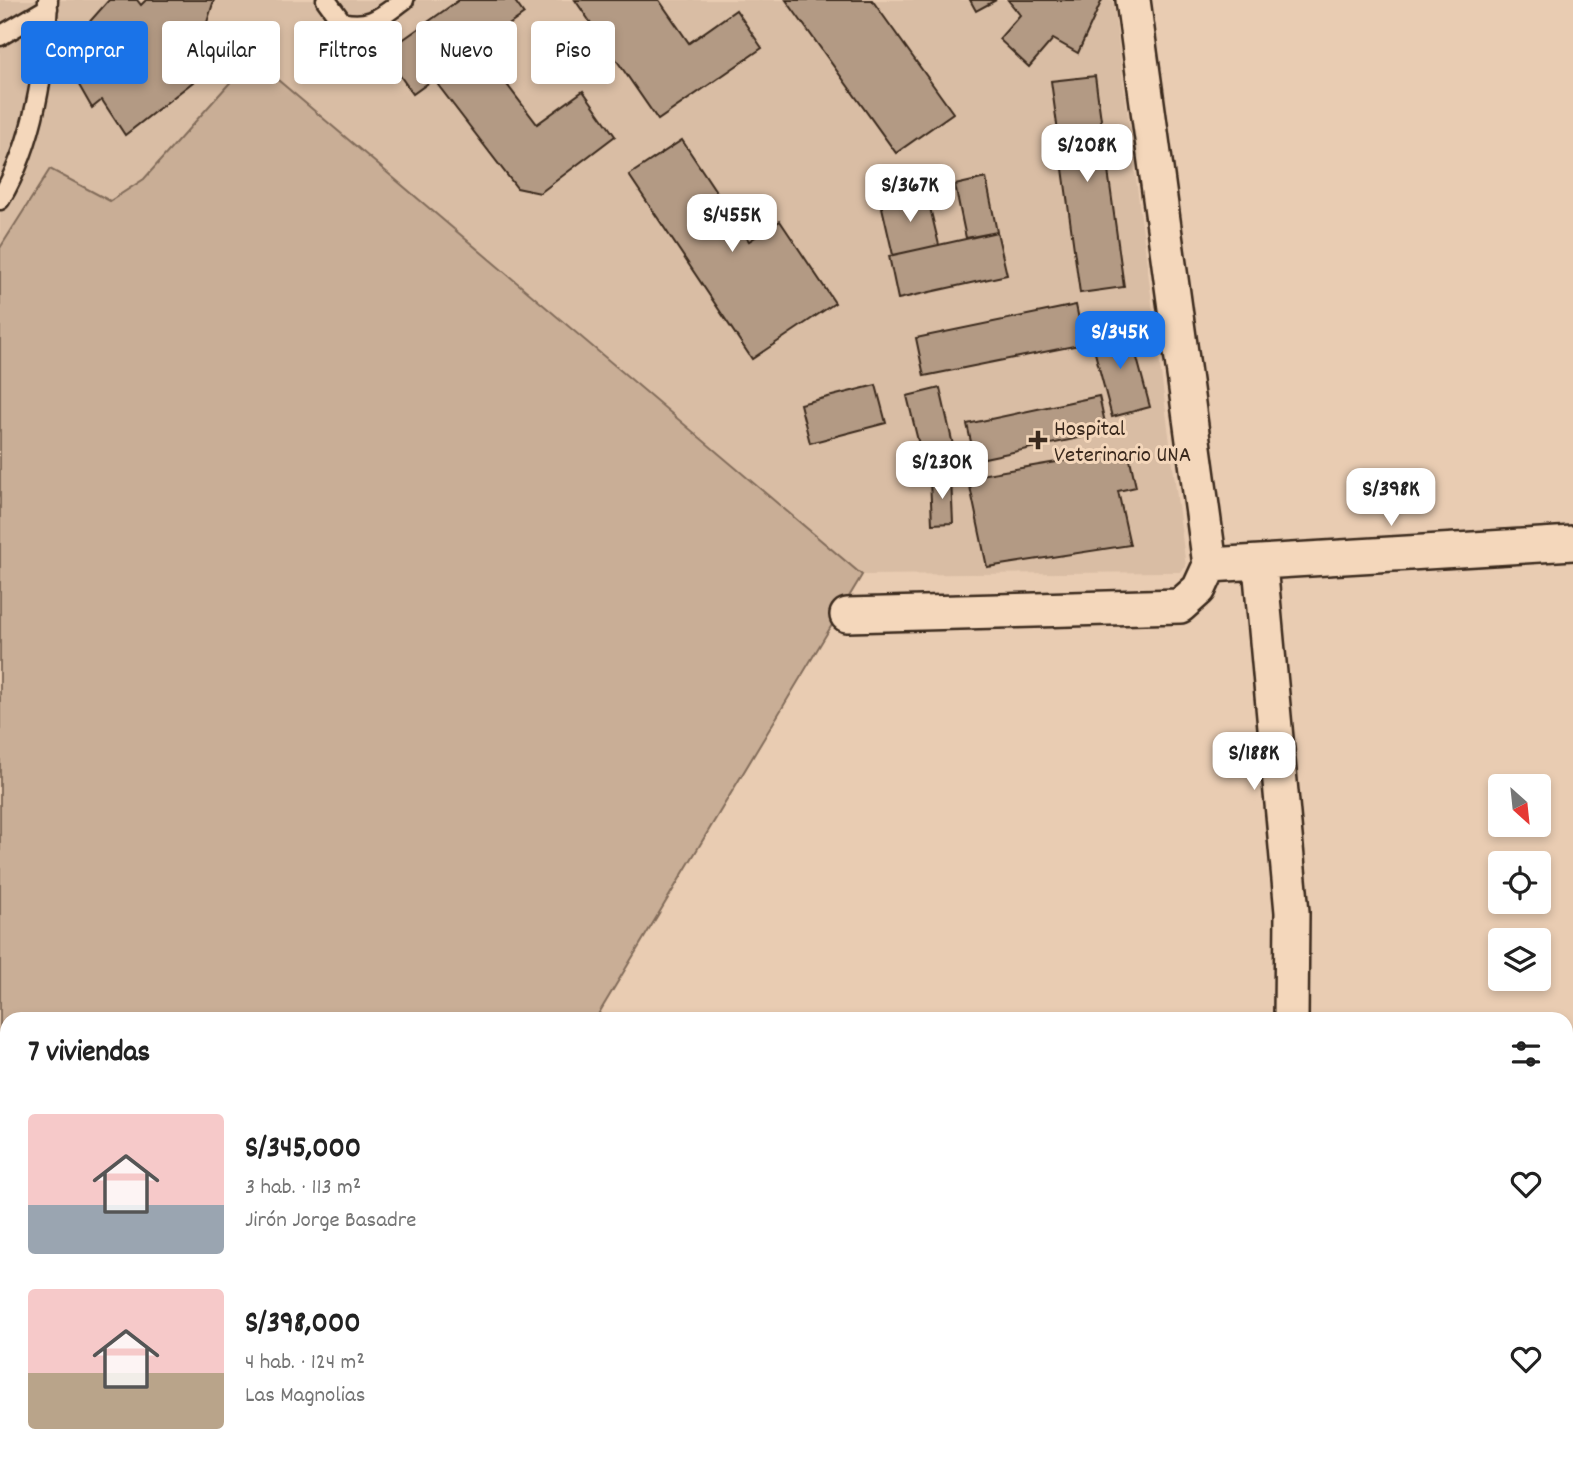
<!DOCTYPE html>
<html lang="es">
<head>
<meta charset="utf-8">
<style>
  :root { --surface:#fff; --page:#f2f2f2; --text:#222; --muted:#767676; --accent:#1a73e8 }
  body { margin:0; font-family:Dekko,sans-serif; background:var(--page); color:var(--text); height:100vh; display:flex; flex-direction:column; font-size:26px; white-space:nowrap }
  * { box-sizing:border-box; margin:0 }
  p { font-size:23px; color:var(--muted) }
  .icon { flex:none; width:38px; height:38px; fill:none; stroke:currentColor; stroke-width:2; stroke-linecap:round; stroke-linejoin:round }
  .map { position:relative; flex:1; overflow:hidden }
  .side { position:absolute; left:0px; top:1012px; width:1573px; height:450px; display:flex; flex-direction:column; background:var(--surface); border-radius:21px 21px 0 0; box-shadow:0 4px 10px #0003 }
  .side>* { flex:none }
  .hud { position:absolute; left:21px; top:21px; width:700px; height:63px; display:flex; gap:14px }
  .needle { width:46px; rotate:153deg }
  .tools { position:absolute; left:1488px; top:774px; display:grid; gap:14px }
  .tools a { display:grid; place-items:center; width:63px; height:63px; border-radius:7px; background:var(--surface); box-shadow:0 4px 10px #0003; font-size:35px }
  .price { position:absolute; translate:-50% -60px; padding:0 16px; border-radius:14px; background:#fff; color:#222; font-size:23px; line-height:46px; filter:drop-shadow(0 2px 4px #0008) }
  .price::after { content:''; position:absolute; left:50%; top:42px; width:21px; height:16px; margin-left:-10px; background:inherit; clip-path:polygon(0 0,100% 0,50% 100%) }
  .price.active { background:var(--accent); color:#fff }
  ul { padding:0; list-style:none }
  li { display:flex; align-items:center; gap:21px; height:175px; padding:0 28px }
  li span { display:grid; place-items:center; flex:none; width:196px; height:140px; border-radius:7px; color:#555 }
  li>.icon { margin-inline-start:auto }
  span .icon { width:84px; height:84px; fill:#fffc; stroke-width:1 }
  li b { font-size:30px }
  h2 { display:flex; justify-content:space-between; align-items:center; height:84px; padding:0 28px; font-size:30px }
  .pill { padding:0 24px; border-radius:7px; background:var(--surface); box-shadow:0 4px 10px #0003; font-size:24px; line-height:63px }
  .pill.active { background:var(--accent); color:#fff }
  .map>svg:first-child { display:block }
  .built { fill:#d9bda4 }
  .green { fill:#c9ae96; stroke:#826c5a; stroke-width:2 }
  .building { fill:#b39a84; stroke:#3b2a1e; stroke-width:2 }
  .lines { fill:none; stroke-linecap:round; stroke-linejoin:round }
  .service-casing { stroke:#3b2a1e; stroke-width:23 }
  .minor-casing { stroke:#3b2a1e; stroke-width:38 }
  .service { stroke:#f4d7bb; stroke-width:18 }
  .minor { stroke:#f4d7bb; stroke-width:33 }
  .poi-dot { fill:#3b2a1e; stroke:#f4d7bb; stroke-width:2.5 }
  .labels { text-anchor:middle; stroke-width:6; stroke-linejoin:round; paint-order:stroke }
  .poi-label { font-size:23px; fill:#3b2a1e; stroke:#f4d7bb; text-anchor:start }
</style>
</head>
<body>
<div class="map">
<svg width="1573" height="1461" viewBox="0 0 1573 1461">
  <rect width="100%" height="100%" fill="#e9ccb2"/>
  <filter id="ink" filterUnits="userSpaceOnUse"><feTurbulence type="fractalNoise" baseFrequency=".0143" numOctaves="2"/><feDisplacementMap in="SourceGraphic" scale="14" xChannelSelector="R" yChannelSelector="G"/><feConvolveMatrix kernelMatrix="1 2 1 2 8 2 1 2 1" color-interpolation-filters="sRGB"/></filter>
  <g filter="url(#ink)">
    <path class="built" d="M 0,0 L 1113,0 L 1186,567 L 1180,572 L 1168,572 L 862,575 L 596,1018 L 7,1018 L 7,1322 L 0,1317 Z"/>
    <path class="green" d="M 252,58 L 862,575 L 596,1018 L 7,1018 L 7,1322 L 0,1317 L 0,248 L 50,169 L 110,201 L 144,179 Z
      M 202,1454 L 334,1454 L 330,1461 L 212,1461 Z"/>
    <path class="building" d="M 109,0 L 137,0 L 141,5 L 146,0 L 214,0 L 204,32 L 185,61 L 198,78 L 125,135 L 102,100 L 92,108 L 72,73 L 90,57 L 76,37 Z
      M 459,0 L 514,0 L 524,14 L 413,94 L 384,53 Z
      M 575,0 L 659,0 L 689,43 L 736,10 L 762,48 L 658,120 Z
      M 786,0 L 872,0 L 953,113 L 896,153 Z
      M 970,0 L 996,0 L 976,11 Z
      M 1008,0 L 1102,0 L 1078,53 L 1053,39 L 1029,67 L 999,39 L 1020,15 Z
      M 483,53 L 537,124 L 583,91 L 615,136 L 540,193 L 517,188 L 438,85 Z
      M 1095,76 L 1124,287 L 1080,293 L 1051,81 Z
      M 682,140 L 749,241 L 780,221 L 835,303 L 752,359 L 629,175 Z
      M 986,178 L 997,232 L 966,238 L 955,185 Z
      M 926,191 L 939,245 L 893,255 L 881,203 Z
      M 997,232 L 1007,275 L 898,299 L 889,256 Z
      M 1076,305 L 1084,344 L 924,376 L 916,338 Z
      M 1128,324 L 1150,407 L 1112,417 L 1090,334 Z
      M 876,385 L 886,423 L 810,443 L 800,404 Z
      M 940,388 L 953,445 L 921,453 L 907,396 Z
      M 1099,396 L 1107,432 L 975,460 L 967,424 Z
      M 1128,450 L 1136,487 L 1118,491 L 1130,545 L 987,567 L 968,477 Z
      M 951,478 L 953,523 L 932,524 L 930,479 Z"/>
    <g class="lines">
      <g class="service-casing">
        <path id="service" d="M 326,0 L 342,22 C 370,29 382,16 404,0
          M 0,36 L 48,8
          M 0,200 C 35,141 45,69 48,0"/>
      </g>
      <g class="minor-casing">
        <path id="minor" d="M 1133,0 L 1210,565
          M 1210,565 L 1573,543
          M 1260,565 L 1292,912 L 1291,1018
          M 847,615 L 1180,606 L 1199,589 L 1210,565
          M 1566,1432 L 1573,1428
          M 1518,1461 L 1529,1454"/>
      </g>
      <use href="#service" class="service"/>
      <use href="#minor" class="minor"/>
    </g>
  </g>
  <path class="poi-dot" d="M1034.5 429.5h7v7h7v7h-7v7h-7v-7h-7v-7h7z"/>
  <g class="labels">
    <g class="poi-label">
      <text x="1054" y="435">Hospital<tspan x="1054" dy="26">Veterinario UNA</tspan></text>
    </g>
  </g>
</svg>
<div class="tools">
<a><svg class="needle" viewBox="-14 -14 28 28"><path d="M0-13l5 13h-10z" fill="#e53935"/><path d="M0 13l5-13h-10z" fill="#767676"/></svg></a>
<a><svg class="icon" aria-label="locate" viewBox="0 0 24 24"><circle cx="12" cy="12" r="6"/><path d="M12 2v4M12 18v4M2 12h4M18 12h4"/></svg></a>
<a><svg class="icon" aria-label="layers" viewBox="0 0 24 24"><path d="M12 4l9 5-9 5-9-5zM3 14l9 5 9-5"/></svg></a>
</div>
<b class="price" style="left:1087px;top:184px">S/208K</b>
<b class="price" style="left:910px;top:224px">S/367K</b>
<b class="price" style="left:732px;top:254px">S/455K</b>
<b class="price active" style="left:1120px;top:371px">S/345K</b>
<b class="price" style="left:942px;top:501px">S/230K</b>
<b class="price" style="left:1391px;top:528px">S/398K</b>
<b class="price" style="left:1254px;top:792px">S/188K</b>
<div class="hud">
<a class="pill active">Comprar</a>
<a class="pill">Alquilar</a>
<a class="pill">Filtros</a>
<a class="pill">Nuevo</a>
<a class="pill">Piso</a>
</div>
<section class="side">
<h2>7 viviendas<svg class="icon" aria-label="filters" viewBox="0 0 24 24"><path d="M4 7h16M4 17h16"/><circle cx="9" cy="7" r="2"/><circle cx="15" cy="17" r="2"/></svg></h2>
<ul>
<li><span style="background:linear-gradient(#f6c9c9 65%,#9aa5b1 0)"><svg class="icon" aria-label="home" viewBox="0 0 24 24"><path d="M3 11l9-7 9 7M6 9v11h12V9"/></svg></span><div><b>S/345,000</b><p>3 hab. · 113 m²</p><p>Jirón Jorge Basadre</p></div><svg class="icon" aria-label="heart" viewBox="0 0 24 24"><path d="M12 20l-8-8c-3-5 5-10 8-4 3-6 11-1 8 4z"/></svg></li>
<li><span style="background:linear-gradient(#f6c9c9 60%,#b9a48a 0)"><svg class="icon" aria-label="home" viewBox="0 0 24 24"><path d="M3 11l9-7 9 7M6 9v11h12V9"/></svg></span><div><b>S/398,000</b><p>4 hab. · 124 m²</p><p>Las Magnolias</p></div><svg class="icon" aria-label="heart" viewBox="0 0 24 24"><path d="M12 20l-8-8c-3-5 5-10 8-4 3-6 11-1 8 4z"/></svg></li>
</ul>
</section>
</div>
</body>
</html>
